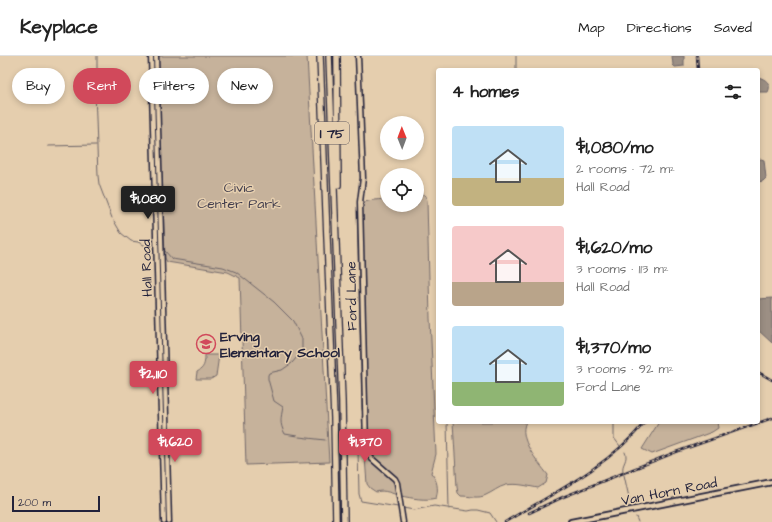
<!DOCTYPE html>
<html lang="en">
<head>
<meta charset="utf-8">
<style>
  :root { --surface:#fff; --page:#f2f2f2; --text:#222; --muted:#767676; --line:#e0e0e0; --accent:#d1495b }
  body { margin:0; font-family:"Architects Daughter",sans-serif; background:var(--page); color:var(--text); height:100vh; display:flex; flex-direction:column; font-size:15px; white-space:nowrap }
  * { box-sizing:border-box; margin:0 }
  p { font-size:13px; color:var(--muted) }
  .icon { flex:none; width:22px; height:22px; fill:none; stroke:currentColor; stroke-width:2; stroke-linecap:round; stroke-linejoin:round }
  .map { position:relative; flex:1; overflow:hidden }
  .sheet { position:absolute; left:436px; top:12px; width:324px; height:356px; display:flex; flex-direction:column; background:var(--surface); border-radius:4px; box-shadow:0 2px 6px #0003 }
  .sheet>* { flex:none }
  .hud { position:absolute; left:12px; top:12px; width:364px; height:36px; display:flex; gap:8px }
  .needle { width:26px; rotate:359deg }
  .controls { position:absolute; left:380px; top:60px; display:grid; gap:8px }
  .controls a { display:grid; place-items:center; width:44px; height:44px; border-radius:50%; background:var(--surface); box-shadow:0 2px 6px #0003; font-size:20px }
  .scale { position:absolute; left:12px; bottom:10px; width:88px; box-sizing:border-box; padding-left:4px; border:2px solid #22223b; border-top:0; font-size:11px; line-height:14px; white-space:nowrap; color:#22223b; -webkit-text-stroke:3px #e5ceae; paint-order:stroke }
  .price { position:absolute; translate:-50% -34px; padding:0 9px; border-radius:4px; background:var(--accent); color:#fff; font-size:13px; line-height:26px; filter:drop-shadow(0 1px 2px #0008) }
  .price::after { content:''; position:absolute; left:50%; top:24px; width:12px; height:9px; margin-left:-6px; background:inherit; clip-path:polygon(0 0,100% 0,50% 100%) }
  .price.current { background:#222; color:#fff }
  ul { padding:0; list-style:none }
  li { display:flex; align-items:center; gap:12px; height:100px; padding:0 16px }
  li span { display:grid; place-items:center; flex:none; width:112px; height:80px; border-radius:4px; color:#555 }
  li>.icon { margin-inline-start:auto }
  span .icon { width:48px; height:48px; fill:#fffc; stroke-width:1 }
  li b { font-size:17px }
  h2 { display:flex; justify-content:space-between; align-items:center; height:48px; padding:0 16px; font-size:17px }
  .pill { padding:0 14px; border-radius:18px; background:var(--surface); box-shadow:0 2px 6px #0003; font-size:14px; line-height:36px }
  .pill.current { background:var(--accent); color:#fff }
  header { display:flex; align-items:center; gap:24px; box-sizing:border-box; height:56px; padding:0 20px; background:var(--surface); border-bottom:1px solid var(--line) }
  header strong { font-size:19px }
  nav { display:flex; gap:22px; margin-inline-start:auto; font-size:14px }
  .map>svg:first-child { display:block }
  .green { fill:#c6b29b; stroke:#746a6b }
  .water { fill:#9c8f84; stroke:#6b6367 }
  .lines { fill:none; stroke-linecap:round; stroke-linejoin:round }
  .stream { stroke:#6b6367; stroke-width:1 }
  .tertiary-casing { stroke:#22223b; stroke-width:7 }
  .secondary-casing { stroke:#22223b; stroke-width:8 }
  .motorway-casing { stroke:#22223b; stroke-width:8 }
  .tertiary { stroke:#e5ceae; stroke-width:4 }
  .secondary { stroke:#e5ceae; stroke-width:4.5 }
  .motorway { stroke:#e5ceae; stroke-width:5.5 }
  .rail-casing { stroke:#22223b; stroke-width:2.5 }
  .rail { stroke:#e5ceae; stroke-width:1; stroke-dasharray:3; stroke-linecap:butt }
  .labels { text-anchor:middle; stroke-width:3; stroke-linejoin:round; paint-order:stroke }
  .shield { fill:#e5ceae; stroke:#5c565e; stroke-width:1 }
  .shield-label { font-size:13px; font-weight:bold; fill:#22223b }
  .park-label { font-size:14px; fill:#433f4e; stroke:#e5ceae }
  .street-label { font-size:14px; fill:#22223b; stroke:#e5ceae }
  .poi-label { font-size:14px; font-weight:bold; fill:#22223b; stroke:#e5ceae; text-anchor:start }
</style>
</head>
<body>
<header>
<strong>Keyplace</strong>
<nav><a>Map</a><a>Directions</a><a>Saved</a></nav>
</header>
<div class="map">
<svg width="772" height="466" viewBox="0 0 772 466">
  <rect width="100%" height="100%" fill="#e5ceae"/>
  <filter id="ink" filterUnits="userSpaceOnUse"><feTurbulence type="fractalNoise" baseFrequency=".025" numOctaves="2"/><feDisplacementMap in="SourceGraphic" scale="8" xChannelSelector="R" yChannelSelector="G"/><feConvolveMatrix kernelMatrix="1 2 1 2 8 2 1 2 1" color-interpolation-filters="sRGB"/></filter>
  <g filter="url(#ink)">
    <path class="green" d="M 158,0 L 307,0 L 329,406 L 246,409 L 240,222 L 228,216 L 167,206 L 165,202 Z
      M 424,138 L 426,140 L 427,145 L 430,262 L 436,398 L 431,417 C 437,423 439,433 436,442 C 426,445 411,442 401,440 C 393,438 384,433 376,436 L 370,432 L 367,428 L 362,361 L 363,358 L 362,353 L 357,154 C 360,143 377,144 387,143 L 387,149 L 417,149 L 417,139 Z
      M 205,299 L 219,299 L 216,320 L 211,323 L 196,323 L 197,316 C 204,312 205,308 205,299 Z
      M 453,366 L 526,366 C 517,382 538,406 548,419 L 546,427 L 538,432 C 527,430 517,427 506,429 C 498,431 493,436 486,439 C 479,443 469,440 461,440 L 458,437 L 457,431 Z
      M 659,366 L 717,366 L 718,372 L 712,376 L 652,398 L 642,393 Z"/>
    <path class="water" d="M 672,0 L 684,0 L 684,10 L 675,11 L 673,9 Z
      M 758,21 C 766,23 772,28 768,36 L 758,36 Z
      M 761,103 L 764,104 L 766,122 L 763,125 L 758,126 L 758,104 Z
      M 772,242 L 772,287 L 758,274 L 758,243 Z"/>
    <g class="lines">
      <path class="stream" d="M 97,0 L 97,23 L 95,34 L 98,120 L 99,128 L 112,162
        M 516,0 L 516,14
        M 48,90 L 96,89
        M 114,165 L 121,177 L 131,185 L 138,186 L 154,194
        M 165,195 L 172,203 L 223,211 L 236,216 L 274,246 L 293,265 L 302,283 L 302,295 L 292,307 L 282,314 L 269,317 L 268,319 L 268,323 L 274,345 L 283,351 C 281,362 279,367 285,378 L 297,380
        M 447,366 L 449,453
        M 614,366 L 614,382 L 620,390
        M 299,381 L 325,384
        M 352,390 L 355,391 L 358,394 L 359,438 L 361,445 L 398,451
        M 623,415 C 621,408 629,404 625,396
        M 624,419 L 630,446
        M 403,452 L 414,454 L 434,450 L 468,455 L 473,454 L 478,454 L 490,457 L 496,466
        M 636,461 L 638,466"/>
      <g class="tertiary-casing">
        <path id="tertiary" d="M 151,0 L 164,466
          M 156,0 L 169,466
          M 358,0 L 363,122 L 360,146 L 366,389 L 371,402 L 395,423 L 397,427 L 403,466"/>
      </g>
      <g class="secondary-casing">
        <path id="secondary" d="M 571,466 L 772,426"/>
      </g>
      <g class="motorway-casing">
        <path id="motorway" d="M 320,0 L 334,362 L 336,466
          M 329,0 L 342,345 L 344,466
          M 337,0 L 338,129"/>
      </g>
      <use href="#tertiary" class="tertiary"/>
      <use href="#secondary" class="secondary"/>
      <use href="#motorway" class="motorway"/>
      <g class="rail-casing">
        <path id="rail" d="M 697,0 L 698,14
          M 758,316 L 772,324
          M 529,457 L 563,441 L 676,396 L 772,362
          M 505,466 C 554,437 608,411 645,366"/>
      </g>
      <use href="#rail" class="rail"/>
    </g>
  </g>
  <defs>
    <g id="school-ring" transform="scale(1)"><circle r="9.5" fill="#e5ceae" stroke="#d1495b" stroke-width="1.5"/><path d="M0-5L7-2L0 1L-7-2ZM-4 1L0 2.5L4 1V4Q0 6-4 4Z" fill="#d1495b"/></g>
  </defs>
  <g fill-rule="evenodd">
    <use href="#school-ring" x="206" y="288"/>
  </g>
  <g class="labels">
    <rect class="shield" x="315" y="66" width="34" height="22" rx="3"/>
    <g class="shield-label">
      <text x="332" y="82">I 75</text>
    </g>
    <g class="park-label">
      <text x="239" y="136">Civic<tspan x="239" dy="16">Center Park</tspan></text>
    </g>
    <g class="street-label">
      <text transform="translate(146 212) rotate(-92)" y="5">Hall Road</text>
      <text transform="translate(351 240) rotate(-91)" y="5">Ford Lane</text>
      <text transform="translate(669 435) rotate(-11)" y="5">Van Horn Road</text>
    </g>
    <g class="poi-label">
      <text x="220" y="285">Erving<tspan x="220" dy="16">Elementary School</tspan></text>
    </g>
  </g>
</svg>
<div class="controls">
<a><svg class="needle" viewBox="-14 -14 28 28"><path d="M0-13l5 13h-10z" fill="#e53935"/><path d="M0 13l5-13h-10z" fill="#767676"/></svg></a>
<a><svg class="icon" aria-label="locate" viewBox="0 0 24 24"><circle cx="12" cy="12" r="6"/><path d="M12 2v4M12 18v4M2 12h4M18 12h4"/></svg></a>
</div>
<div class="scale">200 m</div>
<b class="price current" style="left:148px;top:164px">$1,080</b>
<b class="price" style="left:153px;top:339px">$2,110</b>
<b class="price" style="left:175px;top:407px">$1,620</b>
<b class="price" style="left:365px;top:407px">$1,370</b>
<div class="hud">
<a class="pill">Buy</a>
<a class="pill current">Rent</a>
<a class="pill">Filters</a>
<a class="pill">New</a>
</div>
<section class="sheet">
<h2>4 homes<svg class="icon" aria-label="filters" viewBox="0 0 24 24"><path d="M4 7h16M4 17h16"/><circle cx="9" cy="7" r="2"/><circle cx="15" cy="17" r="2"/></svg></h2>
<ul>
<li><span style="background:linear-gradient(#bfe0f5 65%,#c2b280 0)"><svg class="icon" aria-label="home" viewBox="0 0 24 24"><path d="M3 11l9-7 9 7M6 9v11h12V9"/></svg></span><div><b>$1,080/mo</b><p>2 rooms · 72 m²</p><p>Hall Road</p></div></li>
<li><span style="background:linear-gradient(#f6c9c9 70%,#b9a48a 0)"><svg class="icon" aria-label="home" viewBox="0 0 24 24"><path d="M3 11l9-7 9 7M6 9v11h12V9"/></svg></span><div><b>$1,620/mo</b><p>3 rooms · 113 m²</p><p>Hall Road</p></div></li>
<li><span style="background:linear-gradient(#bfe0f5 70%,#8fb573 0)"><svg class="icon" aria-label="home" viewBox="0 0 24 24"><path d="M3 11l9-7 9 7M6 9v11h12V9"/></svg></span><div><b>$1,370/mo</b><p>3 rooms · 92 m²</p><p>Ford Lane</p></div></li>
</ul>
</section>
</div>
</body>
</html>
